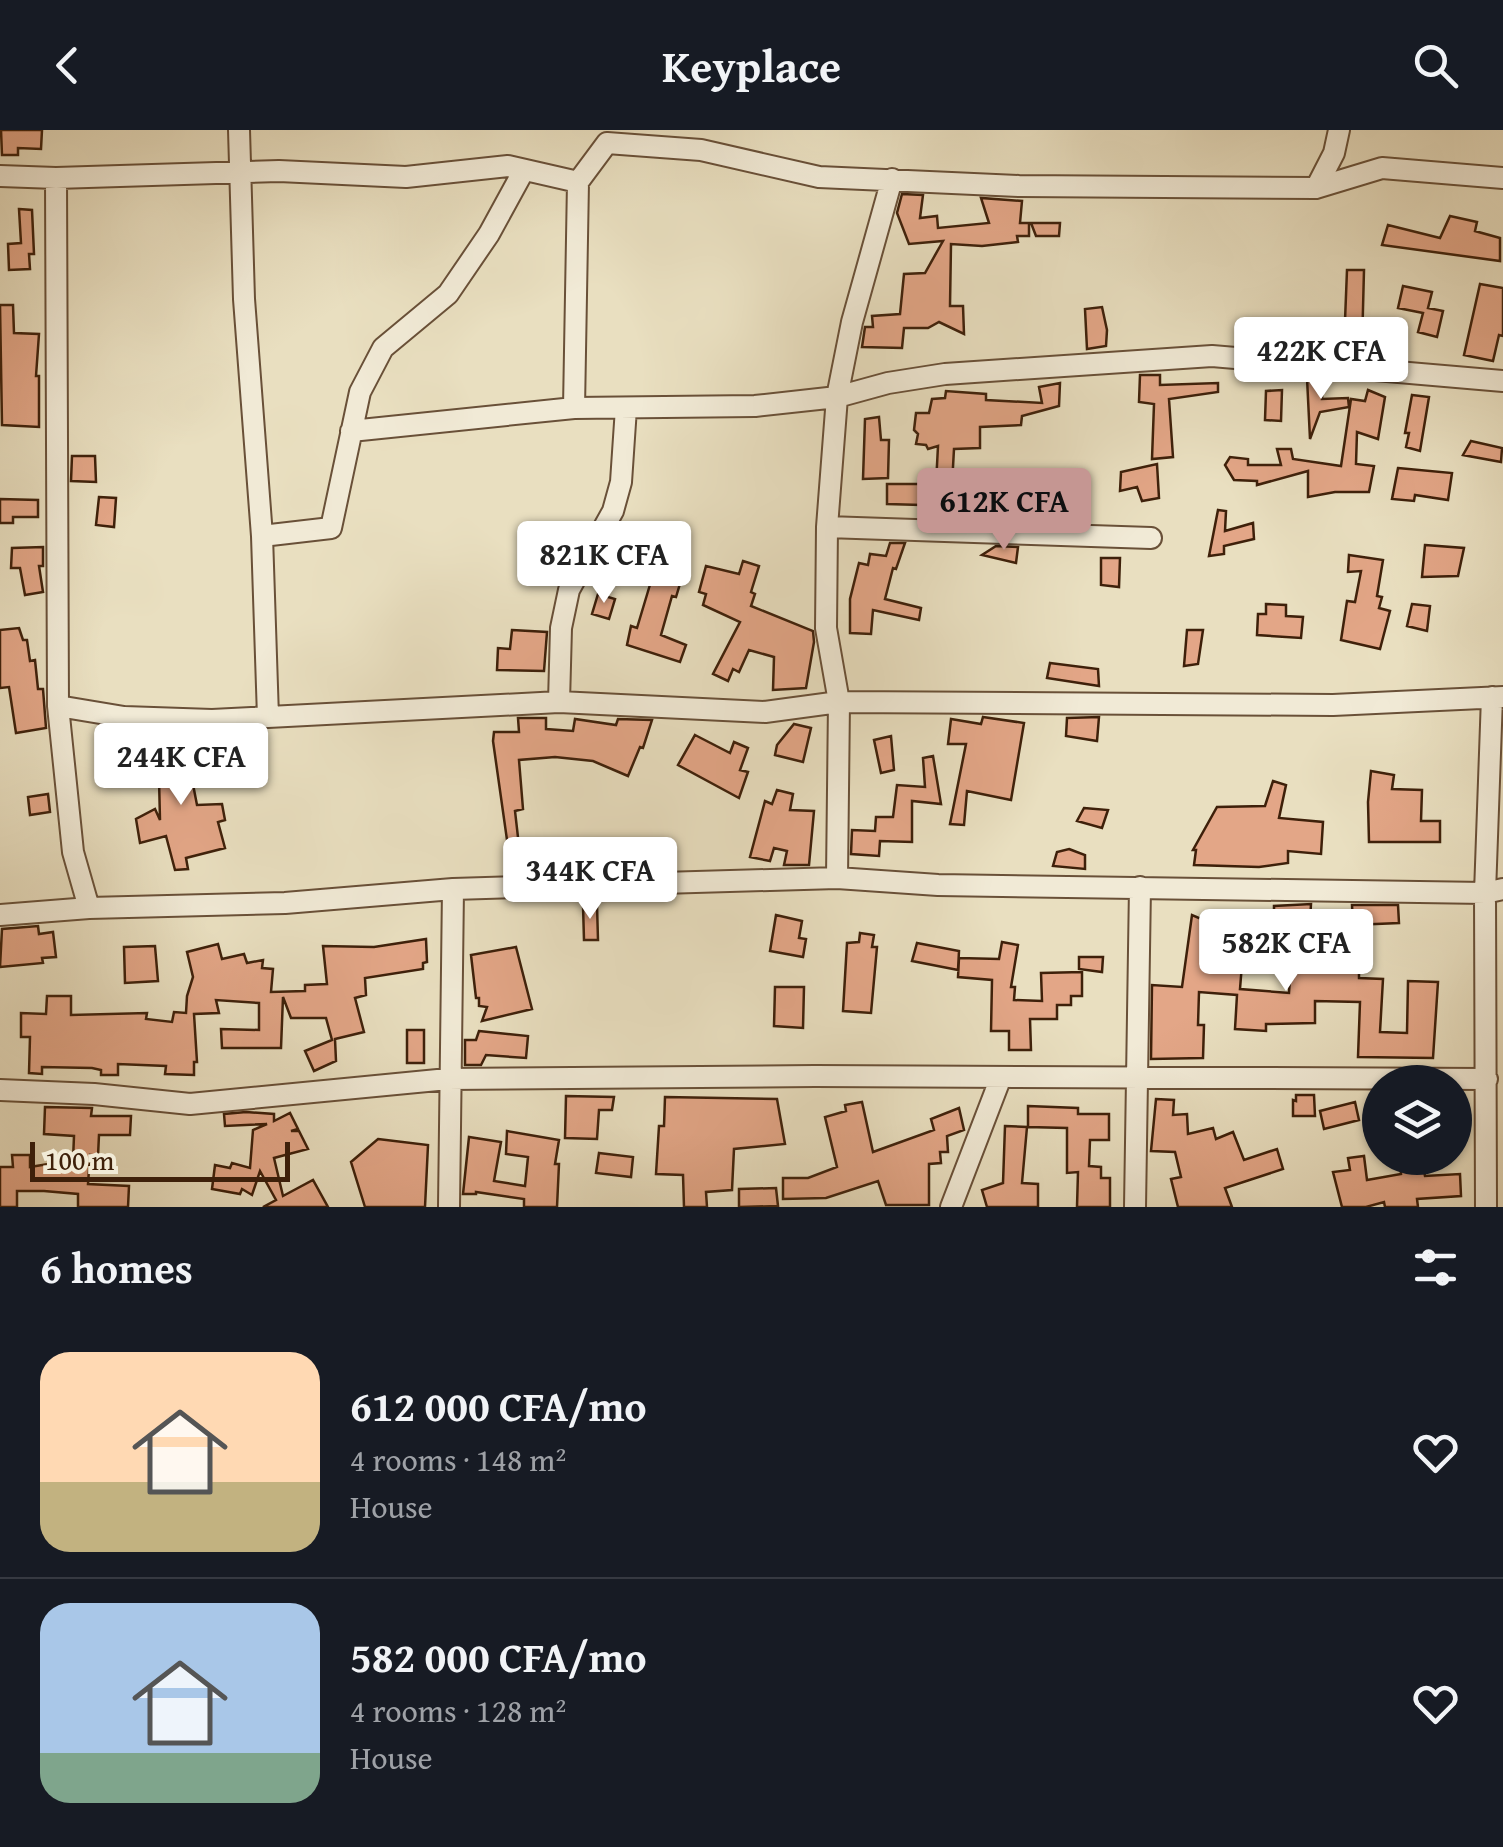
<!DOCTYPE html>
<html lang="en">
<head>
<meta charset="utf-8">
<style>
  :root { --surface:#171b24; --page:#20242c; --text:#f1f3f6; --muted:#9ea1a6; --line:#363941; --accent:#c59692 }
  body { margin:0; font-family:"Gentium Book Plus",serif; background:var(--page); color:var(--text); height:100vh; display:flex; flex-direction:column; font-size:38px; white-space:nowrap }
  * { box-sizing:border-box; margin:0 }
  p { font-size:32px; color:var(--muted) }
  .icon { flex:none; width:55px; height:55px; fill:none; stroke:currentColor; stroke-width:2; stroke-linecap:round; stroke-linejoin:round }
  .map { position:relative; height:1077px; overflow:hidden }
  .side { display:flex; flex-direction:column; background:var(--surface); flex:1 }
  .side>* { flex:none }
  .tools { position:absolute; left:1362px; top:935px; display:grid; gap:20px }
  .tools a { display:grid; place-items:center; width:110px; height:110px; border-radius:50%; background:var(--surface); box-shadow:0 2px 8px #0004; font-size:50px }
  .scale { position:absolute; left:30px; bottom:25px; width:260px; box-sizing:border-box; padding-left:10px; border:5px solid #3e200a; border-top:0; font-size:28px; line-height:35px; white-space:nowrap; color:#3e200a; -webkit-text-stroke:8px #f1ead6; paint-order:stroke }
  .price { position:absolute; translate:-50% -85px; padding:0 22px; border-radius:10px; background:#fff; color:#222; font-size:32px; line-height:65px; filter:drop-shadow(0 2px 5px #0008) }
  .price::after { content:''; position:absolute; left:50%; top:60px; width:30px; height:22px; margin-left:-15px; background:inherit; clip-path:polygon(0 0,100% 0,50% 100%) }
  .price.on { background:var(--accent); color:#111 }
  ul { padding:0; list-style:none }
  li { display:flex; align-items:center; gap:30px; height:250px; padding:0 40px }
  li+li { border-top:2px solid var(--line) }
  li span { display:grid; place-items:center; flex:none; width:280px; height:200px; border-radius:30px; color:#555 }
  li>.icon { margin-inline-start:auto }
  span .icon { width:120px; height:120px; fill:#fffc; stroke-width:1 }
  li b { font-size:42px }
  h2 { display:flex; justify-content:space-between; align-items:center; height:120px; padding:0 40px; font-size:42px }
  header { display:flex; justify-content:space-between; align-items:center; height:130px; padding:0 40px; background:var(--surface); font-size:45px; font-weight:800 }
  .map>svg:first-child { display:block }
  .building { fill:#e3a687; stroke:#3e200a; stroke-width:2.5 }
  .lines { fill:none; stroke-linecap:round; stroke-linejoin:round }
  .minor-casing { stroke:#695038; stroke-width:24 }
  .minor { stroke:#f1ead6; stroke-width:20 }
</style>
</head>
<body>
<header><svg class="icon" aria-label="back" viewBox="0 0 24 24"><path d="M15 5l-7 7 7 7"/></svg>Keyplace<svg class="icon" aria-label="search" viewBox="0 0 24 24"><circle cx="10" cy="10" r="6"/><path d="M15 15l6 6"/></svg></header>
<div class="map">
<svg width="1503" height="1077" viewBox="0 0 1503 1077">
  <rect width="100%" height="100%" fill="#e9dfc0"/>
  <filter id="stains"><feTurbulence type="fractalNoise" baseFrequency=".002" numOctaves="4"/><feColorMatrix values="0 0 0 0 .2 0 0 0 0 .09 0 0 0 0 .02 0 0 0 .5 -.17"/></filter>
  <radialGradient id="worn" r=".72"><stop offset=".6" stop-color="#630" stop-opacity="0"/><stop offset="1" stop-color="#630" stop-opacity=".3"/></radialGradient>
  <path class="building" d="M 1,0 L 42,0 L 41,19 L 18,18 L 18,25 L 2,25 Z
    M 902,64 L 923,65 L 920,88 L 937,86 L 938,98 L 989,93 L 981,68 L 1022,71 L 1020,93 L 1029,93 L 1029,106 L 1017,106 L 1018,112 L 982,116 L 951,114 L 950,176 L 963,176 L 964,204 L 939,192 L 928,198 L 904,198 L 902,218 L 862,217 L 865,197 L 873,197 L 872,186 L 900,184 L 904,144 L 925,143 L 943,111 L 909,114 L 897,83 Z
    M 19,79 L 32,80 L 34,124 L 29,124 L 30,139 L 9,140 L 8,114 L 21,113 Z
    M 1450,86 L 1477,92 L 1475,101 L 1500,108 L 1500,131 L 1382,115 L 1388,95 L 1440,108 Z
    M 1031,93 L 1060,93 L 1059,106 L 1036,106 Z
    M 1347,140 L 1364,140 L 1362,217 L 1344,216 Z
    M 1480,154 L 1503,158 L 1503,206 L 1499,205 L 1493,231 L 1464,225 Z
    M 1403,156 L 1432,162 L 1428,178 L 1443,181 L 1437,207 L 1418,202 L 1423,183 L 1398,178 Z
    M 0,175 L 13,175 L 14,203 L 39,204 L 36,246 L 39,246 L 39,297 L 2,295 Z
    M 1102,177 L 1107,200 L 1106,216 L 1087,219 L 1085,179 Z
    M 1140,245 L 1160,245 L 1160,255 L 1218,253 L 1218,262 L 1169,269 L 1173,327 L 1152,329 L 1154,274 L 1139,272 Z
    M 1307,248 L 1323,251 L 1322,269 L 1348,268 L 1349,277 L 1320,282 L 1310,309 Z
    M 1060,253 L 1059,276 L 1022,286 L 1021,295 L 980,297 L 980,318 L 954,319 L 952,355 L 970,353 L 1033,357 L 1030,354 L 1047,353 L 1052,342 L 1070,344 L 1076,370 L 1046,373 L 1038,363 L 1038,366 L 922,375 L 887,374 L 887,354 L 936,354 L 938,316 L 928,319 L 926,315 L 916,314 L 918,304 L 914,300 L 916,283 L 929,283 L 932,269 L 945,268 L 946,261 L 986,264 L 986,270 L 1042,273 L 1039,257 Z
    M 1282,260 L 1281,291 L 1265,290 L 1266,261 Z
    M 1368,260 L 1385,267 L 1378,309 L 1357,302 L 1356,334 L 1374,336 L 1369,362 L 1335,362 L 1308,367 L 1308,341 L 1257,355 L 1257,351 L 1234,350 L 1225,335 L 1230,327 L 1248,329 L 1248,335 L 1281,335 L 1277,319 L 1291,319 L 1293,329 L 1341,336 L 1351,269 L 1365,271 Z
    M 1412,265 L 1429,267 L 1420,321 L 1406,317 L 1409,303 L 1405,303 Z
    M 879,287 L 881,310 L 889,310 L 888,348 L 863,349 L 865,289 Z
    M 1471,311 L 1502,318 L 1501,332 L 1463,325 Z
    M 72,326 L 95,326 L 96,352 L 71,351 Z
    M 1157,334 L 1159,368 L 1142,371 L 1137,357 L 1120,361 L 1121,342 Z
    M 1398,338 L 1452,343 L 1448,370 L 1415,365 L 1414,371 L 1392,369 Z
    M 99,367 L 116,368 L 114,397 L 96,395 Z
    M 0,369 L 38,370 L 38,387 L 13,387 L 13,393 L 0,393 Z
    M 1218,380 L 1226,381 L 1225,401 L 1253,393 L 1254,409 L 1224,416 L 1224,424 L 1209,426 Z
    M 890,413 L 905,413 L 896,439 L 893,438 L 885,469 L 921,478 L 919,490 L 873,480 L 871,504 L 850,503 L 850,469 L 859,433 L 868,435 L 870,424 L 886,426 Z
    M 1425,415 L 1464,418 L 1458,446 L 1422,447 Z
    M 996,416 L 1018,417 L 1016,433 L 982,425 Z
    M 43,417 L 43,436 L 39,436 L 43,462 L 25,465 L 20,438 L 11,438 L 12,418 Z
    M 1349,425 L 1383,430 L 1377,466 L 1382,467 L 1379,478 L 1390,481 L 1380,519 L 1341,510 L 1347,471 L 1355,472 L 1361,441 L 1348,442 Z
    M 1101,428 L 1120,428 L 1119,457 L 1101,455 Z
    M 743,431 L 759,436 L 751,462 L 755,464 L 751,476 L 813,501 L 814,512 L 806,558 L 773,560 L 774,527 L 749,520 L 739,542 L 733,539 L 728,551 L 713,544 L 740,492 L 703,475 L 706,464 L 699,462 L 706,436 L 739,444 Z
    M 655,438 L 682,447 L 676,467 L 672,466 L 661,505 L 686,515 L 680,532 L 627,515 L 631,496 L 637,498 Z
    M 598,464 L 615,469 L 609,489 L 592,484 Z
    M 1266,474 L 1286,475 L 1286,486 L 1303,487 L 1301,508 L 1257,505 L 1258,484 L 1266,484 Z
    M 1412,474 L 1430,476 L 1427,501 L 1407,496 Z
    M 19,498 L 23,510 L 27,510 L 30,531 L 35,530 L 38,559 L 43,559 L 46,598 L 16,603 L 9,557 L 0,558 L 0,500 Z
    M 512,500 L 547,502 L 544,541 L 497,540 L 498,518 L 510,519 Z
    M 1187,500 L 1203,500 L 1198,534 L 1184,536 Z
    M 1050,533 L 1098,539 L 1099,556 L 1047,548 Z
    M 983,587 L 1024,593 L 1011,670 L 967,661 L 964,695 L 950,694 L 966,614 L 948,614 L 951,589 L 981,594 Z
    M 1099,587 L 1097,611 L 1066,606 L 1067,588 Z
    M 518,588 L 546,588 L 546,599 L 573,601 L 575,589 L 616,595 L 618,589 L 652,590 L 643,618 L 640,617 L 628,646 L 593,631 L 555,627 L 519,630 L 523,679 L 515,681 L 519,716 L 508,717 L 493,611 L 494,602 L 519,602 Z
    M 794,594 L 811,598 L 803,632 L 775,625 L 777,615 Z
    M 166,602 L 183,603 L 197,675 L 222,674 L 225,690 L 218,692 L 225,718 L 186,728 L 188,739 L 175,740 L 166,706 L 140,713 L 136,689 L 155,679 L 160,690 L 158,606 Z
    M 695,605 L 730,623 L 734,612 L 748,618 L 740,640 L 748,642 L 739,668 L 678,635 Z
    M 891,606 L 894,640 L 881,643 L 874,610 Z
    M 129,619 L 140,644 L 119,651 L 107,629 Z
    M 933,626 L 941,674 L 912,671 L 912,712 L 880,711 L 879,726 L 851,724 L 852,700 L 875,701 L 876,687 L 893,687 L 897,655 L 925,657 L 923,628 Z
    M 1371,641 L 1394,645 L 1392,659 L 1422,660 L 1421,691 L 1440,691 L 1440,712 L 1369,712 L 1368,672 Z
    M 1273,651 L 1286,655 L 1279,688 L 1323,692 L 1321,724 L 1288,721 L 1288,733 L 1259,737 L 1194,735 L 1196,720 L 1193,720 L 1217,677 L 1265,676 Z
    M 777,660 L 793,664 L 790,680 L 814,681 L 809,735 L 784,735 L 787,721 L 774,718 L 770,731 L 750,727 L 765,671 L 772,674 Z
    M 48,664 L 50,682 L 30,685 L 28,667 Z
    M 1084,678 L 1108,680 L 1102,698 L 1077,691 Z
    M 560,709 L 573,713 L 573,741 L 560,742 L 560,736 L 531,741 L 527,714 Z
    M 1069,719 L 1085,725 L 1085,739 L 1053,736 L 1057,722 Z
    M 1311,774 L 1310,791 L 1317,791 L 1316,823 L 1342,823 L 1343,808 L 1359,809 L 1359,848 L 1383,849 L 1380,902 L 1407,903 L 1408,851 L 1438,852 L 1433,928 L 1358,927 L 1360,872 L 1315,871 L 1315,893 L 1266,894 L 1266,901 L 1235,899 L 1237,865 L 1199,862 L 1198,895 L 1204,895 L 1203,928 L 1151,929 L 1152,855 L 1182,857 L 1192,785 L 1225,799 L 1222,833 L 1242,834 L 1240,859 L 1289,863 L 1290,848 L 1293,848 L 1293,808 L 1281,808 L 1281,803 L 1274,803 L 1274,776 Z
    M 583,775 L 597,775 L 598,810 L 584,810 Z
    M 1352,775 L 1398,775 L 1399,793 L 1353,795 Z
    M 776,785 L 802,791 L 799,808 L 806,809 L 803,827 L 770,821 Z
    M 38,796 L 39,804 L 53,802 L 56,827 L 42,828 L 43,833 L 0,837 L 2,799 Z
    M 860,803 L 874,805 L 872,817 L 877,817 L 871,883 L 843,881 L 847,813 L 859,812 Z
    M 426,809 L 427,832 L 423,833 L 423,839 L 365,848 L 366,865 L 355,868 L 364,902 L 335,909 L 336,931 L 314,941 L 305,921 L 332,910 L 326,888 L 291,888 L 283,867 L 281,918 L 222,918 L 221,899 L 259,900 L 259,873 L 216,870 L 219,883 L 194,884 L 197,932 L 194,932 L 194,945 L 165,944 L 166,936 L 118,934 L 118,945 L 101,945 L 101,940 L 92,938 L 42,937 L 42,944 L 29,943 L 30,907 L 21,907 L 21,883 L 46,884 L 47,866 L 71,866 L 71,885 L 147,883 L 146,889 L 172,892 L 174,882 L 186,883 L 187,866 L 193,847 L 187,822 L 218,814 L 222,829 L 244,824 L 247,833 L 263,830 L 262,838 L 273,839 L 271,862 L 305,861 L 305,855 L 327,854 L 323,816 L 374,817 Z
    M 1002,812 L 1018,815 L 1011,857 L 1015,857 L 1014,870 L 1042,871 L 1041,843 L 1082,842 L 1082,866 L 1071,866 L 1071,875 L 1057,875 L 1057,889 L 1030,889 L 1031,920 L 1009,920 L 1009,901 L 991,901 L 992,850 L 958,847 L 959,828 L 999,829 Z
    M 917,813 L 959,821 L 958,840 L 912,831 Z
    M 155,816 L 158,851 L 125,853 L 124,817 Z
    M 516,817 L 532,879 L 482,891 L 487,877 L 479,876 L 479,868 L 476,868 L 471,825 Z
    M 1079,827 L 1103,827 L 1102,842 L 1079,839 Z
    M 775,857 L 804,857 L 803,898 L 774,896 Z
    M 407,900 L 424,900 L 424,933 L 407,933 Z
    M 479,901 L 528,906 L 526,928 L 486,925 L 481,935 L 465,935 L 465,910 L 476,910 Z
    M 1296,965 L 1314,965 L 1315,986 L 1293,986 L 1293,970 L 1296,971 Z
    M 566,966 L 614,967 L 612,980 L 599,980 L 597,1009 L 565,1008 Z
    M 665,967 L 777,969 L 785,1014 L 734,1019 L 732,1060 L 706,1062 L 707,1077 L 684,1077 L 683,1045 L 656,1044 L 659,996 L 664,996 Z
    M 1156,969 L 1174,970 L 1173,985 L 1187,984 L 1188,1004 L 1213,998 L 1216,1009 L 1233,1002 L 1244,1030 L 1277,1019 L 1283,1039 L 1225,1058 L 1232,1077 L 1178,1077 L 1171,1049 L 1181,1047 L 1175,1022 L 1151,1021 Z
    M 862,972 L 873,1022 L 934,1000 L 931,989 L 959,978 L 964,1000 L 947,1006 L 948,1022 L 940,1022 L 941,1033 L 929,1034 L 929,1075 L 886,1075 L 878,1051 L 826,1068 L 783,1069 L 783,1048 L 808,1048 L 837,1037 L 825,987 L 846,981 L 845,975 Z
    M 1355,972 L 1359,990 L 1324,999 L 1320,981 Z
    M 1028,976 L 1078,978 L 1078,984 L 1109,984 L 1109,1010 L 1090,1010 L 1089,1036 L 1101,1037 L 1101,1048 L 1110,1048 L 1110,1077 L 1077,1077 L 1078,1042 L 1067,1043 L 1067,998 L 1028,997 Z
    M 45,977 L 92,978 L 91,986 L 131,986 L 130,1005 L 99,1005 L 98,1026 L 90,1025 L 88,1054 L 129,1056 L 128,1077 L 78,1077 L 78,1064 L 44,1061 L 17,1061 L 17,1077 L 0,1077 L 0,1037 L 13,1037 L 12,1025 L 30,1025 L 30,1037 L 73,1030 L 74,1006 L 44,1004 Z
    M 246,982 L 274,984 L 274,991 L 290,983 L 298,999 L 291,1001 L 299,1001 L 308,1019 L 274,1028 L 283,1066 L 313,1050 L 328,1077 L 263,1077 L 276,1070 L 260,1041 L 252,1065 L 242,1059 L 240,1064 L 212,1059 L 215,1035 L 230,1038 L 232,1033 L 250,1038 L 253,1000 L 267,994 L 225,996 L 224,984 Z
    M 1005,996 L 1027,997 L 1022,1053 L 1038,1054 L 1038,1077 L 987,1077 L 982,1060 L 1003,1053 Z
    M 507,1001 L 559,1010 L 555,1034 L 559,1034 L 557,1077 L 524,1077 L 524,1069 L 476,1062 L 476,1064 L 463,1064 L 469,1007 L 501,1012 L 494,1051 L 525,1056 L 528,1027 L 506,1024 Z
    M 378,1009 L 428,1015 L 425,1077 L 365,1077 L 351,1032 Z
    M 599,1023 L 633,1027 L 631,1047 L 596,1043 Z
    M 1364,1026 L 1367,1050 L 1401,1044 L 1400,1028 L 1421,1028 L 1425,1046 L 1460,1044 L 1461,1066 L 1417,1069 L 1418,1077 L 1385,1077 L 1384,1072 L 1366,1077 L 1342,1077 L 1333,1042 L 1350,1040 L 1348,1028 Z
    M 776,1058 L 778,1076 L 739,1077 L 739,1059 Z"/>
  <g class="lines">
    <g class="minor-casing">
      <path id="minor" d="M 239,0 L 244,169 L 262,406 L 268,587
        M 0,46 L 56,48 L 279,41 L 406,47 L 508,36 L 578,52
        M 56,48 L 58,576 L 73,722 L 89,778
        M 1316,58 L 1334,23 L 1339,0
        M 574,278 L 578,52 L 607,13 L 701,20 L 819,47 L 1019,56 L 1316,58 L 1382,38 L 1503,48
        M 351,301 L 574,278 L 755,276 L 837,267 L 888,253 L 945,244 L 1212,226 L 1503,251
        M 827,397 L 1151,408
        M 262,406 L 331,398 L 360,262 L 383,218 L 448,164 L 489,104 L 524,40
        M 559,572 L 561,498 L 569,460 L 613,381 L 621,352 L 626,278
        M 58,576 L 124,587 L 212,590 L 559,572 L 765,582 L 839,572 L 1333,575 L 1503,567
        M 837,748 L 839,572 L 826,498 L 827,397 L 837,267 L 852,192 L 892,49
        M 0,785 L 89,778 L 285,773 L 453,759 L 837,748 L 938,755 L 1485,763 L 1503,759
        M 0,960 L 94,964 L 190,974 L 448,949 L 815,946 L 1487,949
        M 449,1077 L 453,759
        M 951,1077 L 1001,947
        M 1135,1077 L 1140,757
        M 1486,1077 L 1485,763 L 1492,567"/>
    </g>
    <use href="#minor" class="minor"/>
  </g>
  <rect width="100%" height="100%" filter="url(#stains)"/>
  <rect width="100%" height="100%" fill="url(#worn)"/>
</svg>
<div class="tools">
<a><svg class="icon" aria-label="layers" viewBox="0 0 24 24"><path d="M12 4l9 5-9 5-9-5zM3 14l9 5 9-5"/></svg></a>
</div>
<div class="scale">100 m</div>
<b class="price" style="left:1321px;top:272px">422K CFA</b>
<b class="price on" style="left:1004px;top:423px">612K CFA</b>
<b class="price" style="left:604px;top:476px">821K CFA</b>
<b class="price" style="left:181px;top:678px">244K CFA</b>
<b class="price" style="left:590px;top:792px">344K CFA</b>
<b class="price" style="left:1286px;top:864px">582K CFA</b>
</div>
<section class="side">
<h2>6 homes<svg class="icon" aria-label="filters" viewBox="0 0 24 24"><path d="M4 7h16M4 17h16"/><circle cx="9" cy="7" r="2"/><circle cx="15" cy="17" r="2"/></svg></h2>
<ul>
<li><span style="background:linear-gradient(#ffd9b3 65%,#c2b280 0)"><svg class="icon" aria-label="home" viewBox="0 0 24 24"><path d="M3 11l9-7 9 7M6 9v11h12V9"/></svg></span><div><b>612 000 CFA/mo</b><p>4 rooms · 148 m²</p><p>House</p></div><svg class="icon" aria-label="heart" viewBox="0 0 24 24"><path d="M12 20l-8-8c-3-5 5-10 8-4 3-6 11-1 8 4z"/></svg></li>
<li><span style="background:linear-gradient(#a9c7e8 75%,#7fa58c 0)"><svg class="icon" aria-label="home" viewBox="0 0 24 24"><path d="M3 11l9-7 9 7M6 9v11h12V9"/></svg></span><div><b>582 000 CFA/mo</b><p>4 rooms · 128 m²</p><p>House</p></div><svg class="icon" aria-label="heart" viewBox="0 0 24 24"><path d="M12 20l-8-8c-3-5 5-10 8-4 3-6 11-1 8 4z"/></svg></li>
</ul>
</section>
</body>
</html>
